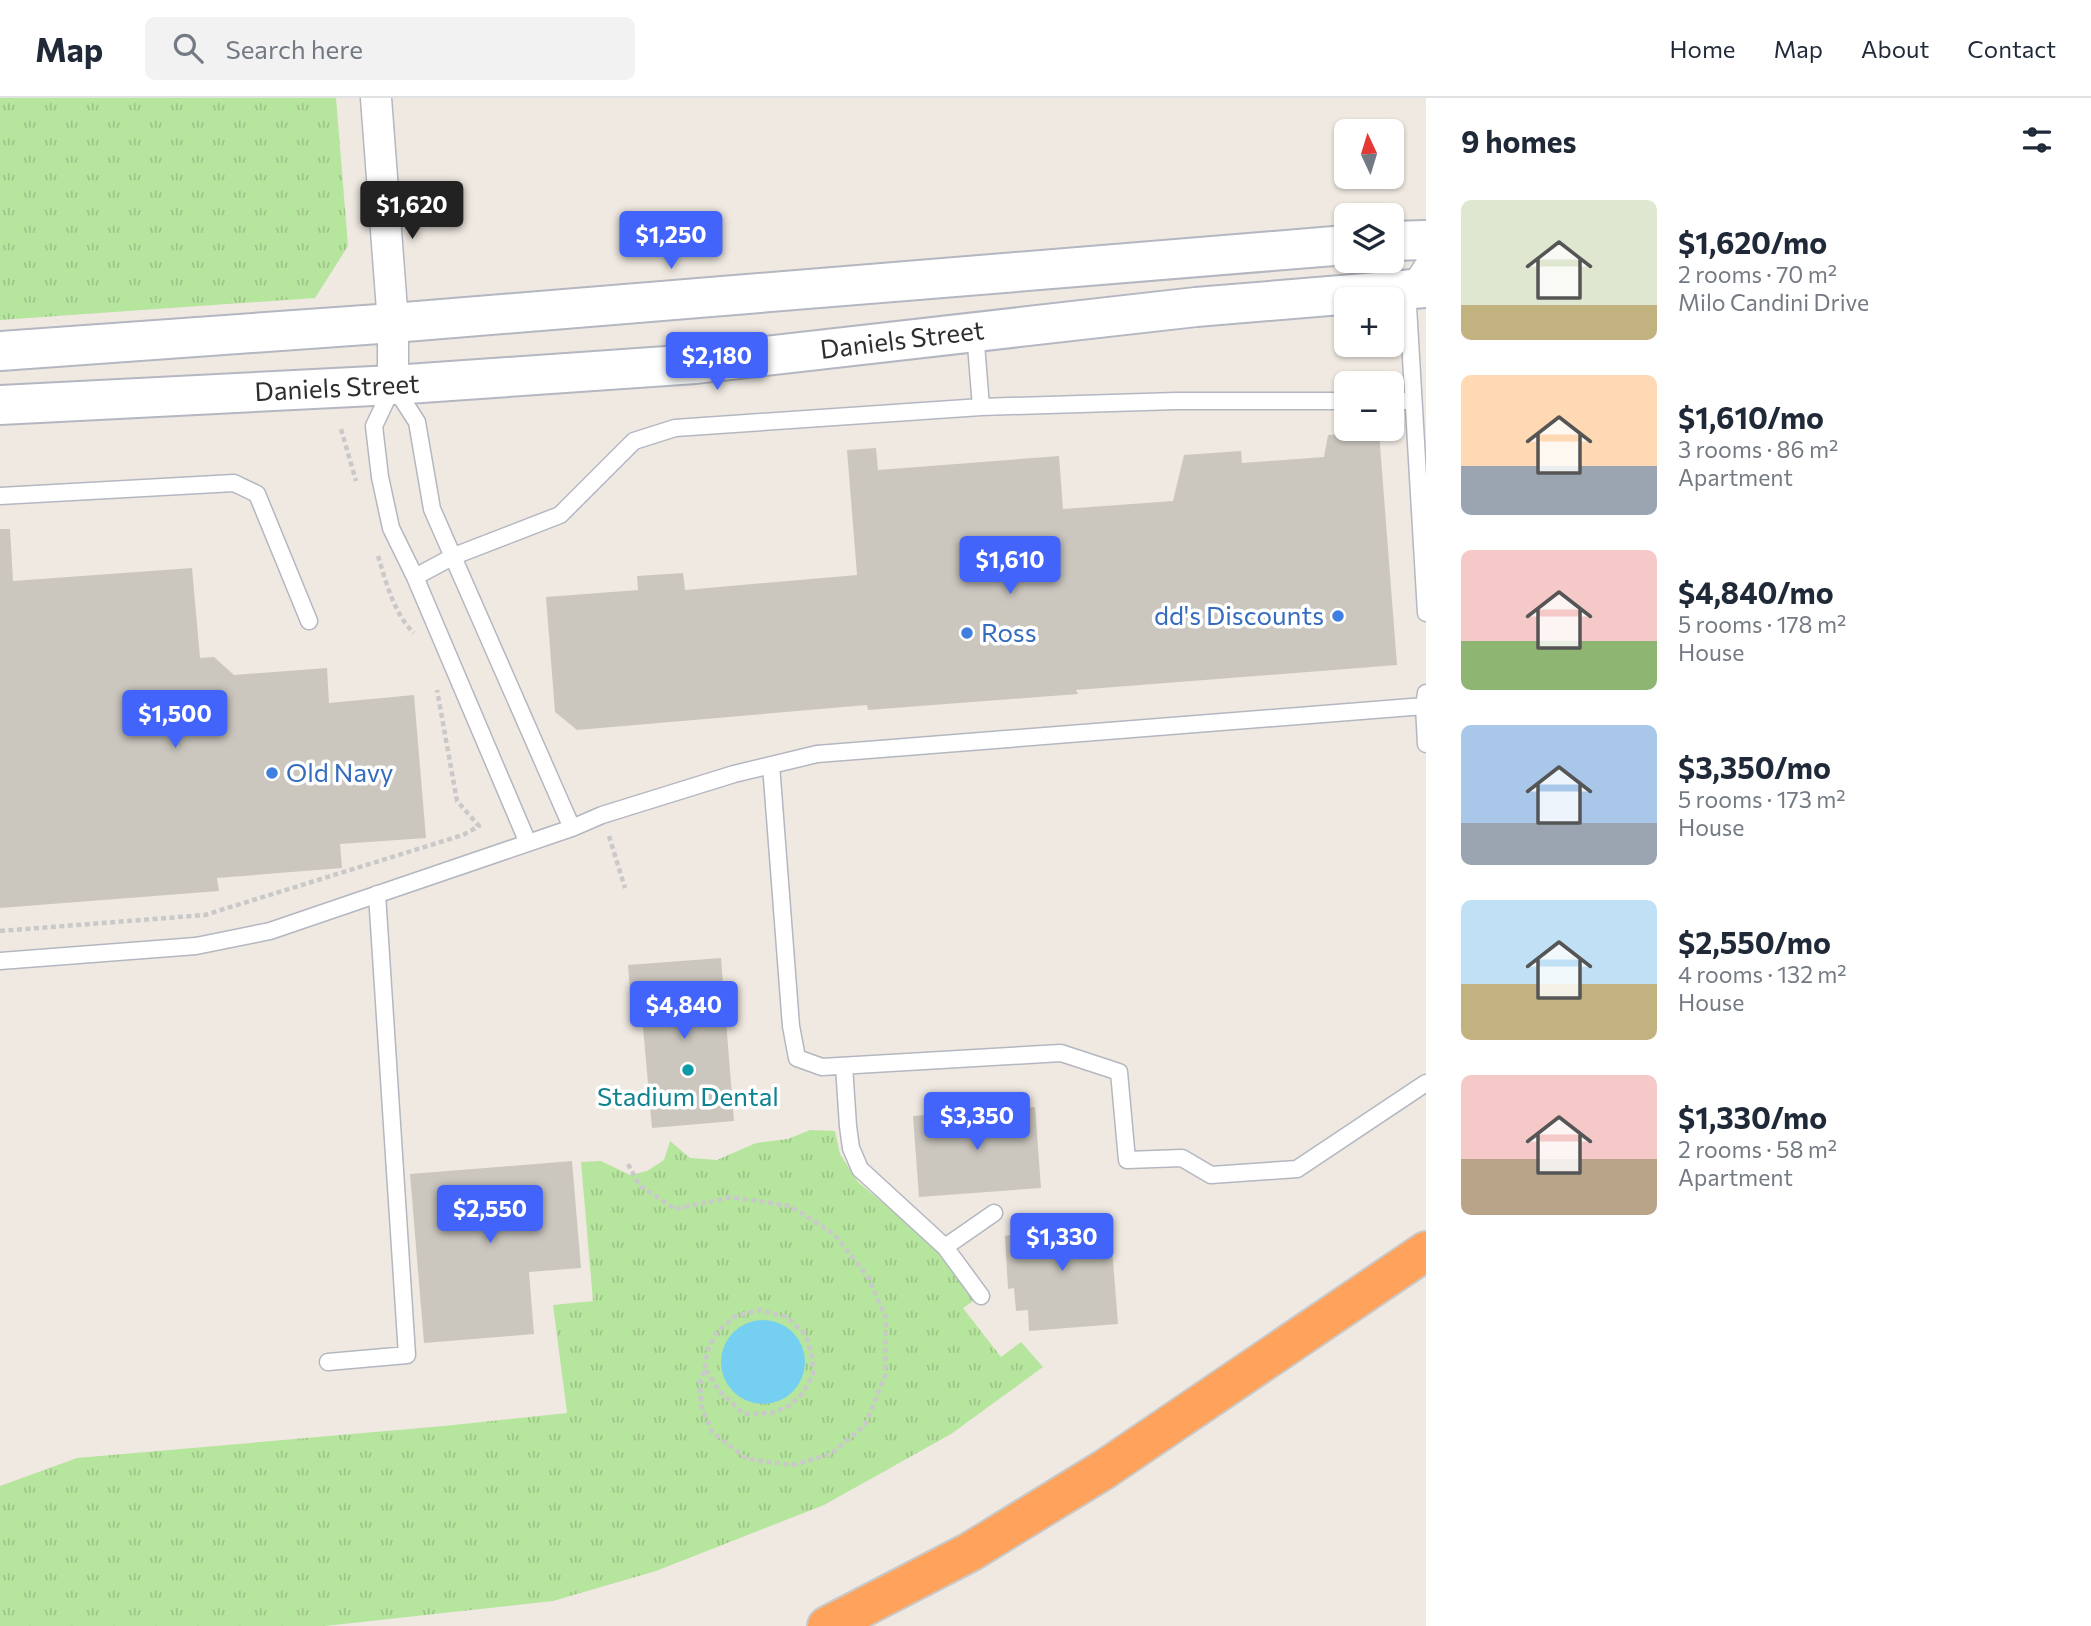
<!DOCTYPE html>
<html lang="en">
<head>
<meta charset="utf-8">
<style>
  :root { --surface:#fff; --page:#f2f2f3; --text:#1f2937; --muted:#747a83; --line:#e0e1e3; --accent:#4264fb }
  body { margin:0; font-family:Commissioner,sans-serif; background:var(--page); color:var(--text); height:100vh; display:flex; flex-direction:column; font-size:26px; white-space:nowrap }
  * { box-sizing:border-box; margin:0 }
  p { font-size:23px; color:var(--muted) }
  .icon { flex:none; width:38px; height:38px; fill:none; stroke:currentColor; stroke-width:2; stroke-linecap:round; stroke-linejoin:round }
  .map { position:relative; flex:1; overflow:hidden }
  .side { display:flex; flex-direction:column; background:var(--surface); width:665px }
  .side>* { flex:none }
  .needle { width:46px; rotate:356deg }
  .controls { position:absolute; left:1334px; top:21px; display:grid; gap:14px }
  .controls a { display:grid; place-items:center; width:70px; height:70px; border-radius:10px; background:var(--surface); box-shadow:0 2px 5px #0004; font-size:35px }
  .price { position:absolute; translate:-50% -60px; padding:0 16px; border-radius:7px; background:var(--accent); color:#fff; font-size:23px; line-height:46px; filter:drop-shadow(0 2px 4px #0008) }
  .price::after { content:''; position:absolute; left:50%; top:42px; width:21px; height:16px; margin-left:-10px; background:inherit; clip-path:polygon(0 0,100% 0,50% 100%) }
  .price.on { background:#222; color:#fff }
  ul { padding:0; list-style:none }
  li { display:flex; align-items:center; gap:21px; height:175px; padding:0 35px }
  li span { display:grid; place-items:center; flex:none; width:196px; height:140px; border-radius:10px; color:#555 }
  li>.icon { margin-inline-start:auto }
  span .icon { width:84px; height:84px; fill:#fffc; stroke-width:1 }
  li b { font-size:30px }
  h2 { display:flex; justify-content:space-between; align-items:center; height:84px; padding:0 35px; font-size:30px }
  header { display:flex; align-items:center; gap:42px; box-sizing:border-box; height:98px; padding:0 35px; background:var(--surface); border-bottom:2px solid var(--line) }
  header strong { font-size:33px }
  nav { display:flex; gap:38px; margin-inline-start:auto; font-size:24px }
  .search { width:490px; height:63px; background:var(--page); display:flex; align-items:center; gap:18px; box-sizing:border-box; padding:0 24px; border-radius:10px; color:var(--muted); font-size:26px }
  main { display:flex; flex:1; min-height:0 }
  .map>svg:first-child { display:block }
  .park { fill:url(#park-tufts) }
  .water { fill:#75cff0 }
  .building { fill:#cbc7bf }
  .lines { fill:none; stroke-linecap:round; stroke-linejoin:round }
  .lane-casing { stroke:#b4b7c1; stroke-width:19 }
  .street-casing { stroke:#b4b7c1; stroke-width:33 }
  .secondary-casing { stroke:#b4b7c1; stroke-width:42 }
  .highway-casing { stroke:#c9c9c9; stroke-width:42 }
  .path { stroke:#c9c9c9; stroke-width:4.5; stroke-dasharray:5 3.5; stroke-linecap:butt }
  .lane { stroke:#fff; stroke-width:16 }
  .street { stroke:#fff; stroke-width:30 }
  .secondary { stroke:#fff; stroke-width:38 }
  .highway { stroke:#ffa35c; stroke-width:38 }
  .shop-dot { fill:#3f7fe0; stroke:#fff; stroke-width:2.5 }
  .culture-dot { fill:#0f9aa8; stroke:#fff; stroke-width:2.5 }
  .labels { text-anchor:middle; stroke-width:7; stroke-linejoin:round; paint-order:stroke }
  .street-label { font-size:26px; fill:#2e2e2e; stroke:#fff }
  .shop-label { font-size:26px; fill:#366cbe; stroke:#fff; text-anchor:start }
  .culture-label { font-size:26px; fill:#0d838f; stroke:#fff }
</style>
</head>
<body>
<header>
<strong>Map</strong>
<div class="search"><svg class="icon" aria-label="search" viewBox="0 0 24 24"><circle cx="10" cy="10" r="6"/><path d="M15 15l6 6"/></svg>Search here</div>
<nav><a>Home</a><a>Map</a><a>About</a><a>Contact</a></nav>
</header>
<main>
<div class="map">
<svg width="1426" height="1528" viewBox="0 0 1426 1528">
  <defs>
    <pattern id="park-tufts" width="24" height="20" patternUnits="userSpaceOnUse" patternTransform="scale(1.75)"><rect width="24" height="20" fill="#b6e59e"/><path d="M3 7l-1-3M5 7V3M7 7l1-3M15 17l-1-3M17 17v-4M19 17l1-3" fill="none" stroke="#9dc588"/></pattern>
  </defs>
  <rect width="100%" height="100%" fill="#efe9e1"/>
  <path class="park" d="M 0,0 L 336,0 L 348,148 L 315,200 L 0,222 Z
    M 810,1032 L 835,1033 L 840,1056 L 858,1084 L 931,1145 L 975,1202 L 963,1210 L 1001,1259 L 1021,1244 L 1043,1269 L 951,1336 L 824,1407 L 656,1473 L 553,1503 L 325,1528 L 0,1528 L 0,1388 L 77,1360 L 444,1328 L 567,1315 L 553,1207 L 593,1203 L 581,1064 L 601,1063 L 630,1077 L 647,1073 L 664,1062 L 670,1043 L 690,1060 L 717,1062 L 756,1045 L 788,1041 Z"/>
  <path class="water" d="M721 1264a42 42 0 1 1 84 0a42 42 0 1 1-84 0Z"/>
  <path class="building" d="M 1379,334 L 1397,567 L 1076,592 L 1078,596 L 868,612 L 867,607 L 577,632 L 555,614 L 546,499 L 638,492 L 637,478 L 683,475 L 685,492 L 857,477 L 847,352 L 876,350 L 878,372 L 1059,358 L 1063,411 L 1173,403 L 1184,357 L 1241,353 L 1242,365 L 1324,359 L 1328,337 Z
    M 0,431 L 10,431 L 13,483 L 192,470 L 200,560 L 214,559 L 234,577 L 327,570 L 329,605 L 414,597 L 426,740 L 340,746 L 342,770 L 217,780 L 219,793 L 0,810 Z
    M 721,860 L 734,1023 L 652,1030 L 642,918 L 632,919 L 628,867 Z
    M 1035,1009 L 1041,1090 L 919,1099 L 913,1018 Z
    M 572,1063 L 581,1170 L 529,1174 L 534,1236 L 424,1245 L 410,1076 Z
    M 1063,1118 L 1063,1129 L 1110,1125 L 1118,1226 L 1029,1233 L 1028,1212 L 1016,1213 L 1014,1190 L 1008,1191 L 1005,1138 L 1011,1137 L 1010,1122 Z"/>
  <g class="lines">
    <g class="lane-casing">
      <path id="lane" d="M 1426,162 L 1407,191 L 1426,515
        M 975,234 L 981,309
        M 392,290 L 374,328 L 380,379 L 391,430 L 415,479 L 528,745
        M 395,290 L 417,324 L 432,411 L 572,730
        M 1391,303 L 1413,303
        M 0,398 L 234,385 L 257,396 L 309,523
        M 415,479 L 454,458 L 560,417 L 634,343 L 675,330 L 981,309 L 1176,303 L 1346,303
        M 1426,595 L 1424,608 L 1426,646
        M 771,667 L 791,928 L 797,960 L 822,969 L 1061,955 L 1119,974 L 1127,1062 L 1182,1060 L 1211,1077 L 1297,1071 L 1426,985
        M 0,863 L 196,848 L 270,833 L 572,730 L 602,717 L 734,676 L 817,656 L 1424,608
        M 844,968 L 848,1028 L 851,1050 L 860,1071 L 945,1149 L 981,1198
        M 945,1149 L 994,1115
        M 328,1264 L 407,1257 L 377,796"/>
    </g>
    <g class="street-casing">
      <path id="street" d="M 376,0 L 393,225 L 393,287"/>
    </g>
    <g class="secondary-casing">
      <path id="secondary" d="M 1391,143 L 1426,142
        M 0,253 L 393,225 L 1346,147
        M 0,307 L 393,287 L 695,266 L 1196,209 L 1426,190"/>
    </g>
    <g class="highway-casing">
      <path id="highway" d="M 827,1528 L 970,1454 L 1105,1371 L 1426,1153"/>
    </g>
    <path class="path" d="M 341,331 L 356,383
      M 378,458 C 386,484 394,516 414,535
      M 609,738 L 625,790
      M 0,833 L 205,817 L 463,737 L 479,728 L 457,703 L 437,592
      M 628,1066 L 639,1087 L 675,1111 L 731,1099 L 790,1108 L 834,1136 L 868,1179 L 886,1220 L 885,1278 L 865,1327 L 831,1356 L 793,1367 L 747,1361 L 712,1334 L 701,1307 L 700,1284 L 705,1270 L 707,1253 L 717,1234 L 734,1219 L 759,1212 L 787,1219 L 806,1237 L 812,1257 L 813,1277 L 803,1295 L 789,1308 L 772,1315 L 744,1316 L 719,1293 L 705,1270"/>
    <use href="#lane" class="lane"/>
    <use href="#street" class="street"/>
    <use href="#secondary" class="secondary"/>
    <use href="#highway" class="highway"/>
  </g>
  <g class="shop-dot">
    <circle cx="1338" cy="518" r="7"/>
    <circle cx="967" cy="535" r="7"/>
    <circle cx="272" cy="675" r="7"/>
  </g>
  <circle class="culture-dot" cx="688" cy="972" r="7"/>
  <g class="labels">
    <g class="street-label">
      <text transform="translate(902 242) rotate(-7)" y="9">Daniels Street</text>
      <text transform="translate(337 290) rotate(-3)" y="9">Daniels Street</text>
    </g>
    <g class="shop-label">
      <text x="1324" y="527" text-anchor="end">dd's Discounts</text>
      <text x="981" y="544">Ross</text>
      <text x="286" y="684">Old Navy</text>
    </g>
    <g class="culture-label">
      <text x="688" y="1008">Stadium Dental</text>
    </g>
  </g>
</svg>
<div class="controls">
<a><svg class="needle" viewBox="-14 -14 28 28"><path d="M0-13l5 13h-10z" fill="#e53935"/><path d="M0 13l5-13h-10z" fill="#747a83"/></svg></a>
<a><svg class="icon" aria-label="layers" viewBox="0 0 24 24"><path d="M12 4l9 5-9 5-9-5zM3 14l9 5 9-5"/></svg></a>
<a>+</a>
<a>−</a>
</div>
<b class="price on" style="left:412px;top:143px">$1,620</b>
<b class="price" style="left:671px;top:173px">$1,250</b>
<b class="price" style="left:717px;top:294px">$2,180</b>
<b class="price" style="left:1010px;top:498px">$1,610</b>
<b class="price" style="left:175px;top:652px">$1,500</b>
<b class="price" style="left:684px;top:943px">$4,840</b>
<b class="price" style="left:977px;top:1054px">$3,350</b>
<b class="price" style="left:490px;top:1147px">$2,550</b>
<b class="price" style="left:1062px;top:1175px">$1,330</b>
</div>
<section class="side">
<h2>9 homes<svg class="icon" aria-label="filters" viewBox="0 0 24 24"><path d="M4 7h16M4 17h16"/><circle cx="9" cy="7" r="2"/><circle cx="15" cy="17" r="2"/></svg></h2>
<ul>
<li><span style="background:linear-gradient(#dfe7d0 75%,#c2b280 0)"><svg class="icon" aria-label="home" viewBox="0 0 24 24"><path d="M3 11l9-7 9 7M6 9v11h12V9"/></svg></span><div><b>$1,620/mo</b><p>2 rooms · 70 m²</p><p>Milo Candini Drive</p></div></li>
<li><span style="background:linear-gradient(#ffd9b3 65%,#9aa5b1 0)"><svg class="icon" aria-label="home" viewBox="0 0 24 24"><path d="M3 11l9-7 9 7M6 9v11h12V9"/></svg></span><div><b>$1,610/mo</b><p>3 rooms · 86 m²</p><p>Apartment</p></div></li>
<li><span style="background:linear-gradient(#f6c9c9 65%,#8fb573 0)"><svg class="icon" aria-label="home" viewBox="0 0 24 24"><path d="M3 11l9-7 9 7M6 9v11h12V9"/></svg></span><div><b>$4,840/mo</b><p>5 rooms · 178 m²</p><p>House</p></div></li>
<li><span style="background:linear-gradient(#a9c7e8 70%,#9aa5b1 0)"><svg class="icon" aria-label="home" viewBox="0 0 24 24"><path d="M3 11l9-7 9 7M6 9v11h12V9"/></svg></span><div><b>$3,350/mo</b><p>5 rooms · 173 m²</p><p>House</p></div></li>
<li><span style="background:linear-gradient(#bfe0f5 60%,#c2b280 0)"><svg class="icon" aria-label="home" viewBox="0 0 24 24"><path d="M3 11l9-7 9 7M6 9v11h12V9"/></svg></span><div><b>$2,550/mo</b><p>4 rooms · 132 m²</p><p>House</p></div></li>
<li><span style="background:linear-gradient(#f6c9c9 60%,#b9a48a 0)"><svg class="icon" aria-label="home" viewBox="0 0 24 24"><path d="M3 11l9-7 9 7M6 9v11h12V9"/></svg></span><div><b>$1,330/mo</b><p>2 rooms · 58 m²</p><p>Apartment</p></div></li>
</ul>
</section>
</main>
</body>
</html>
